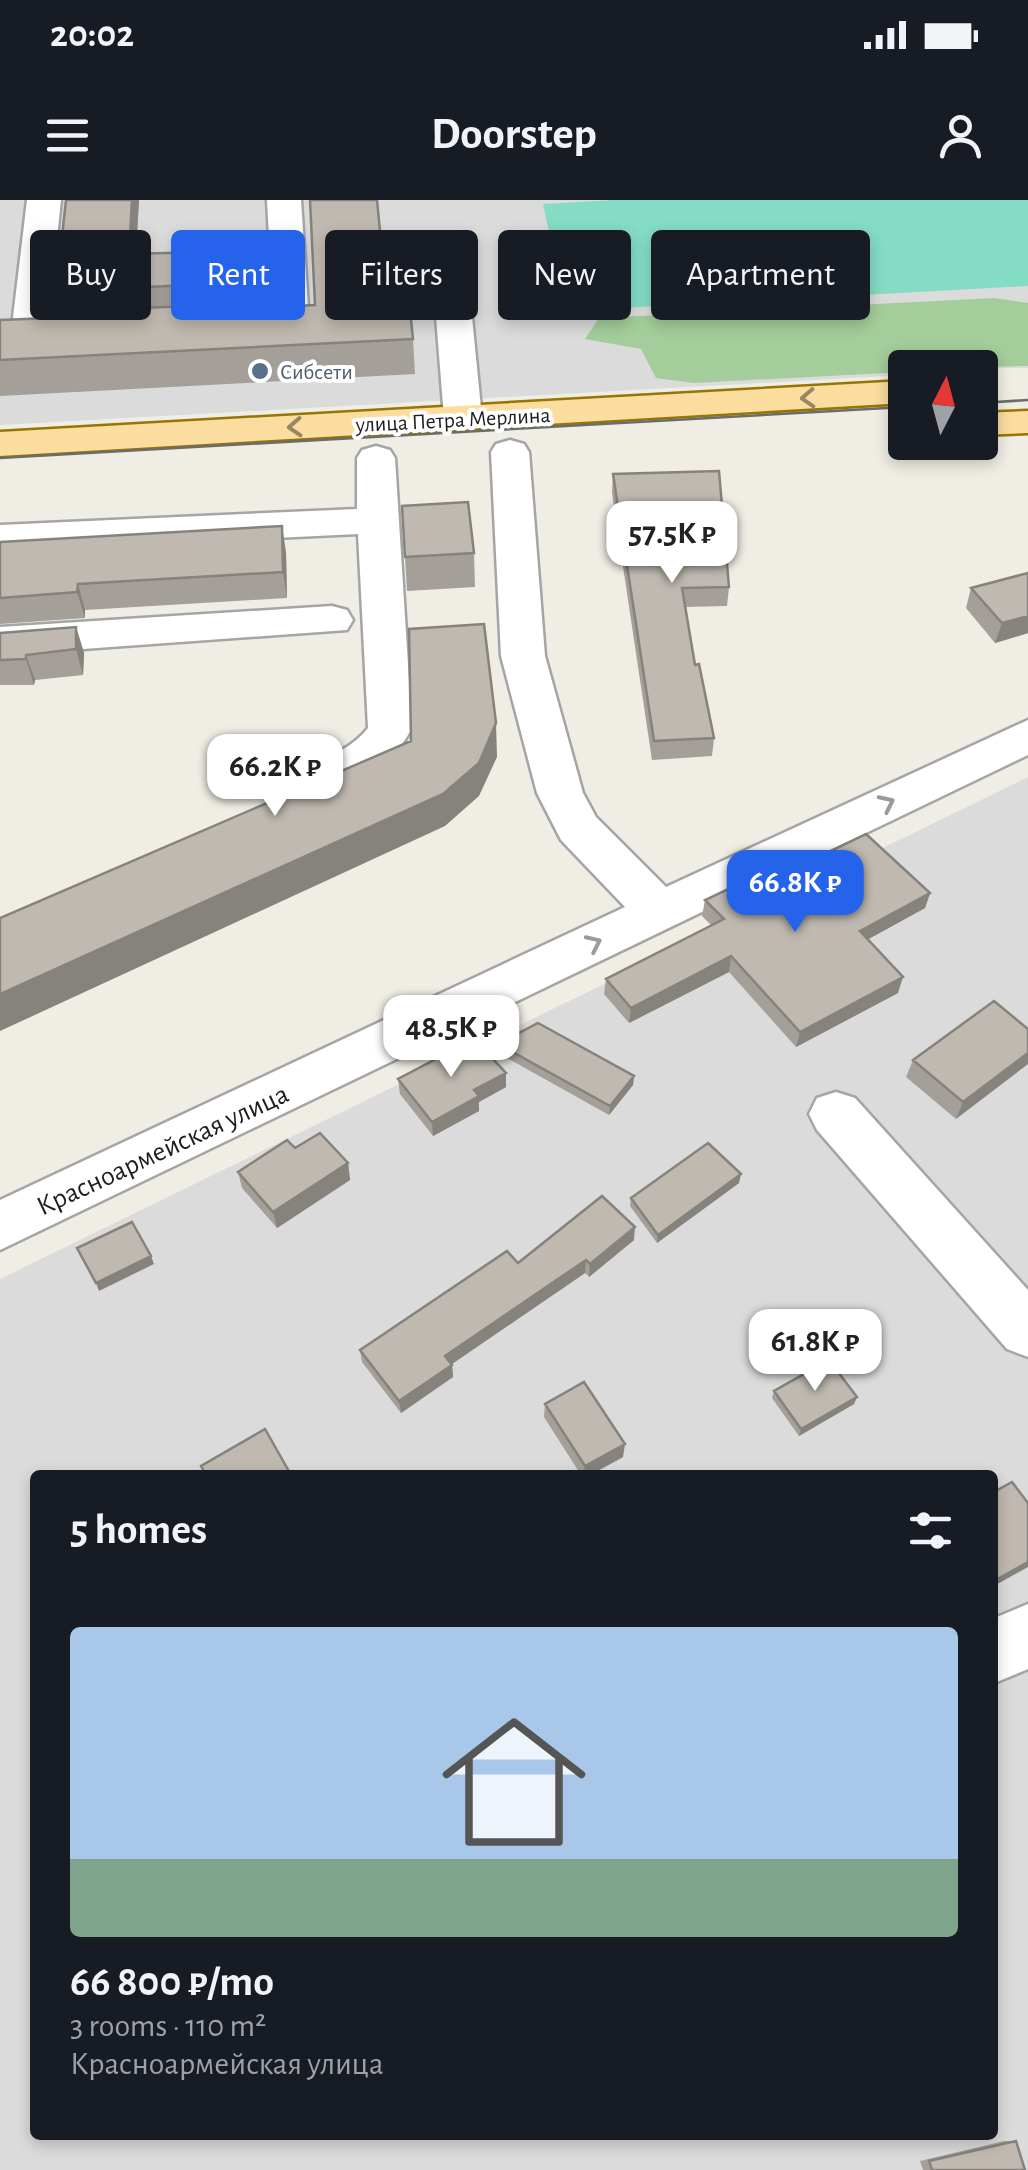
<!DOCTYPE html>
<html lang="en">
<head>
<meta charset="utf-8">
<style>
  :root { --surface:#171b24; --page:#20242c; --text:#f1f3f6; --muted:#9ea1a6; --line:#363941; --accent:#2563eb }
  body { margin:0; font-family:"Alegreya Sans",sans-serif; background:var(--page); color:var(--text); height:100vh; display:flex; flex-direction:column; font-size:38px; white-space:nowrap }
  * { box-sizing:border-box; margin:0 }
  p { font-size:32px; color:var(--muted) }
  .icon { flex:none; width:55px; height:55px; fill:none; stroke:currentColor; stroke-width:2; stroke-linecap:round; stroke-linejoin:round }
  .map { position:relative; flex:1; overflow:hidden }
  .panel { position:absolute; left:30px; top:1270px; width:968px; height:670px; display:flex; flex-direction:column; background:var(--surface); border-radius:10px; box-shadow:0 5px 15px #0003 }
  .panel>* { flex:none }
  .guide { position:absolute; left:30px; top:30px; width:970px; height:90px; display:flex; gap:20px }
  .needle { width:65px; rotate:6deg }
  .controls { position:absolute; left:888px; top:150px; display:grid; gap:20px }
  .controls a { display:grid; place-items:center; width:110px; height:110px; border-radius:10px; background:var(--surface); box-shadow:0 5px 15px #0003; font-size:50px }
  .price { position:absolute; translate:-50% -85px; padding:0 22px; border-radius:20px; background:#fff; color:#222; font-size:32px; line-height:65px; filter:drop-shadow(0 2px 5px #0008) }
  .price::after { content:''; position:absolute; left:50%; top:60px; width:30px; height:22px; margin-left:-15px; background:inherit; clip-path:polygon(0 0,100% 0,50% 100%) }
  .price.selected { background:var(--accent); color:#fff }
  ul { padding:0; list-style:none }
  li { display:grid; align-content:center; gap:20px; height:530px; padding:0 40px }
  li+li { border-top:2px solid var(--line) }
  li span { display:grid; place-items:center; height:310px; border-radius:10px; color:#555 }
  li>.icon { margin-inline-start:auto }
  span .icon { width:180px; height:180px; fill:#fffc; stroke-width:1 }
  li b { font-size:42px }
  h2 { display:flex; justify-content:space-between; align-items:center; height:120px; padding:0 40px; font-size:42px }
  .chip { padding:0 35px; border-radius:10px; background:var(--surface); box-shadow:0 5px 15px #0003; font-size:35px; line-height:90px }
  .chip.selected { background:var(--accent); color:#fff }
  .status { display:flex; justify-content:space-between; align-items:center; height:70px; padding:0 50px; background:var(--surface); direction:ltr }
  .status svg { height:28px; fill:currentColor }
  header { display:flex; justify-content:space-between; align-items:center; height:130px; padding:0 40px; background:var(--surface); font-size:45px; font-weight:700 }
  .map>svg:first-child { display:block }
  .residential { fill:#dcdbdb; fill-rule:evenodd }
  .forest { fill:#a3cd9a }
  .pitch { fill:#84dcc4 }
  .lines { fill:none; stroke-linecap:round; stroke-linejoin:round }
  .minor-casing { stroke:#a5a5a5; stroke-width:5 }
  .major-casing { stroke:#957503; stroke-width:5 }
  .minor { fill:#fff; fill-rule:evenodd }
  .major { fill:#fadd9f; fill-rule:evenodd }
  .tram { stroke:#6c6c6c; stroke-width:2.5 }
  .wall { fill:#a49f98 }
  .shaded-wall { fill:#86827c }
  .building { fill:#bfb9b1; stroke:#86827c; stroke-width:2.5 }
  .oneway { stroke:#978765 }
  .oneway2 { stroke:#9a9a9a }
  .service-dot { fill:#5c6f8a; stroke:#fff; stroke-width:4 }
  .labels { text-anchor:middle; stroke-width:8; stroke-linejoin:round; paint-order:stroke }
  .far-service-label { font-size:22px; fill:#4e5e75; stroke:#fff; text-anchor:start }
  .far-street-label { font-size:22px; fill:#1e1e1e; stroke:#fff }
  .street-label { font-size:28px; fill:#1e1e1e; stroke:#fff }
</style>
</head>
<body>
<div class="status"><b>20:02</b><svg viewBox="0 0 49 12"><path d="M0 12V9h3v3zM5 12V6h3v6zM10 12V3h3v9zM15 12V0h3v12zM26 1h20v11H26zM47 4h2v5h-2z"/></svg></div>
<header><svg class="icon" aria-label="menu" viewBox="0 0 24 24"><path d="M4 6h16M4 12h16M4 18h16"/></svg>Doorstep<svg class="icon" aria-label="person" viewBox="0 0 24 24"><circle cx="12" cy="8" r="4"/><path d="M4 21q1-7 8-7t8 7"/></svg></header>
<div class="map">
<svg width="1028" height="1970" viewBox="0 0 1028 1970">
  <rect width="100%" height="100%" fill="#efede4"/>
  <path class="residential" d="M 0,0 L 1028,0 L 1028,168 L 905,168 L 905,175 L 0,225 Z
    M 1028,577 L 1028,1970 L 0,1970 L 0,1079 ZM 35,1275 L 992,1275 L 992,1935 L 35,1935 Z"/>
  <path class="forest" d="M 995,98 L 1028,103 L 1028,166 L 905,168 L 905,172 L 694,183 L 656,178 L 641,149 L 585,139 L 599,118 Z"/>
  <path class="pitch" d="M 614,0 L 1028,0 L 1028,86 L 566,111 L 543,4 Z"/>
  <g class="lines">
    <g class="minor-casing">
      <path id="minor" d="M 27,0 L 61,0 L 47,134 L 42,142 L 29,145 L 16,142 L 11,134 Z
        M 267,0 L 301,0 L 309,122 L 304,130 C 278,136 244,139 218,133 L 213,125 L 218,117 L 273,112 Z
        M 454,106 L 467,109 L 472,117 L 482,218 L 476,226 L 463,229 L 450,226 L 444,218 L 436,117 L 441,109 Z
        M 510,240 L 524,244 L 529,252 L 545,456 L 583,593 L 596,617 L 666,687 L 1028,520 L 1028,555 L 0,1050 L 0,1000 L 625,707 L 561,640 L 537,593 L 501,456 L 491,252 L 496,244 Z
        M 376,246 L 390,250 L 395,258 L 412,528 C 387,575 344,595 294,610 L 278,605 L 271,593 C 287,566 342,562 368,528 L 358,334 L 0,351 L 0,325 L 357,309 L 357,258 L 362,250 Z
        M 332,406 L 347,410 L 353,420 L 347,430 L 0,455 L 0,427 Z
        M 836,892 L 855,898 L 1028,1090 L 1028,1157 L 1007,1149 L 817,930 L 809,914 L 817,898 Z
        M 1028,1404 L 1028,1469 L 992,1484 L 992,1419 Z"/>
    </g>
    <g class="major-casing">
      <path id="major" d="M 905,181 L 905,203 L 0,256 L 0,232 Z
        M 1028,211 L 1028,233 L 980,235 L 980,213 Z"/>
    </g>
    <use href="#minor" class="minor"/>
    <use href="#major" class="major"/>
    <path class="tram" d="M 980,203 L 1028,200
      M 0,258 L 905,207"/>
  </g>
  <path class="wall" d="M 139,0 L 136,54 L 240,51 L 244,78 L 241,108 L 315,105 L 383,62 L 413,139 L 415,174 L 0,196 L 0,120 L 50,118 L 61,112 L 56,91 Z
    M 613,274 L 729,387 L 727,406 L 686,407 L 695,465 L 714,538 L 712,556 L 652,560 L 612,293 Z
    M 402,306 L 474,353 L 475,387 L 407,391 Z
    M 0,342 L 286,352 L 287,398 L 85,410 L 85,418 L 0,424 Z
    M 1028,373 L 1028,433 L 995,443 L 966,408 L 971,388 Z
    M 76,427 L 84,453 L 83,475 L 35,480 L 34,485 L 0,485 L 0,433 Z
    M 749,690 L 930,693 L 925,708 L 868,739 L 898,793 L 796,847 L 729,772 L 629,823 L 604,794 L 606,779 L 712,726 L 702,716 L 705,700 Z
    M 1028,829 L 956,919 L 906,877 L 913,860 Z
    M 498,844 L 634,876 L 633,885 L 609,915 L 498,853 Z
    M 398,879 L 506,887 L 479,902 L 479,911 L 433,936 L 400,894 Z
    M 295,948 L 348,963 L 350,980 L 277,1028 L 242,988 L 238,972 Z
    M 739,983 L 657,1043 L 630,1006 L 631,998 Z
    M 634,1040 L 589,1077 L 585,1073 L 452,1164 L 453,1177 L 401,1213 L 362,1162 L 360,1150 L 518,1063 Z
    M 774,1191 L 854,1204 L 799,1236 L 772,1198 Z
    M 545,1204 L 623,1257 L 590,1275 L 581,1275 L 544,1217 Z
    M 1004,1941 L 1016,1941 L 1025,1970 L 923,1970 L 920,1961 Z"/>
  <path class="shaded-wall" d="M 132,0 L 139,0 L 134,81 L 129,54 Z
    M 240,51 L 244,78 L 241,110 L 237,83 Z
    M 282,326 L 286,352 L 287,398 L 283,372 Z
    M 78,384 L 85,410 L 85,418 L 77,392 Z
    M 1028,416 L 1028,433 L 995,443 L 1002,423 Z
    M 76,427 L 84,453 L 83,475 L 76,449 Z
    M 26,455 L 35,480 L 34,485 L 26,459 Z
    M 496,523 L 497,557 L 479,596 L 445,626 L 0,831 L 0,794 Z
    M 930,693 L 925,708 L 856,746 L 860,731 Z
    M 731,756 L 729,772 L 629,823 L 631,808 Z
    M 903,777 L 898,793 L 796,847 L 800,832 Z
    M 1028,853 L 1028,864 L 956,919 L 963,902 Z
    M 506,873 L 506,887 L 479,902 L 479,911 L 433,936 L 432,922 L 474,890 Z
    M 634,876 L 633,885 L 609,915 L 610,906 Z
    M 348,963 L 350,980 L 277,1028 L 273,1012 Z
    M 741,974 L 739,983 L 657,1043 L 658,1035 Z
    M 635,1027 L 634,1040 L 589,1077 L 590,1064 Z
    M 151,1056 L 154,1064 L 99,1091 L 96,1083 Z
    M 586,1060 L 585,1073 L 446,1168 L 445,1156 Z
    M 452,1165 L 453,1177 L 401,1213 L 399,1201 Z
    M 857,1197 L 854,1204 L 799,1236 L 801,1229 Z
    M 625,1244 L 623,1257 L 590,1275 L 584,1275 L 585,1266 Z
    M 1028,1362 L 1028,1367 L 992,1387 L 992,1382 Z"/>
  <path class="building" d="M 66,0 L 132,0 L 129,54 L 240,51 L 237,83 L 56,91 Z
    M 310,0 L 377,0 L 383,62 L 405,61 L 413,139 L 0,160 L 0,120 L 50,118 L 51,112 L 233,104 L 232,109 L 315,105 Z
    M 719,271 L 729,387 L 682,388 L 695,465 L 699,464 L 714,538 L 654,541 L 613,274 Z
    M 468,302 L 474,353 L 405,357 L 402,306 Z
    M 282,326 L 283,372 L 78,384 L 77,392 L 0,398 L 0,342 Z
    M 1028,373 L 1028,416 L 1002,423 L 971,388 Z
    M 484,424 L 496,523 L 479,563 L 443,594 L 0,794 L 0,718 L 411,541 L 409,429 Z
    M 76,427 L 76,449 L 26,455 L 26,459 L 0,460 L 0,433 Z
    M 866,634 L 930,693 L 860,731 L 903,777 L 800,832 L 731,756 L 631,808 L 606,779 L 724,719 L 705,700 L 741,683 L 749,690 Z
    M 994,801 L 1028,829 L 1028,853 L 963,902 L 913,860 Z
    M 538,823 L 634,876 L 610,906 L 498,844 Z
    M 474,839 L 506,873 L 474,890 L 479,896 L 432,922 L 398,879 Z
    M 320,933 L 348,963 L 273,1012 L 238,972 L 287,940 L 295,948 Z
    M 708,943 L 741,974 L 658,1035 L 631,998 Z
    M 602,996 L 635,1027 L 590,1064 L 586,1060 L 445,1156 L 452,1165 L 399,1201 L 360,1150 L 507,1051 L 518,1063 Z
    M 132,1022 L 151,1056 L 96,1083 L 77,1048 Z
    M 829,1160 L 857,1197 L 801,1229 L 774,1191 Z
    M 584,1182 L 625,1244 L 585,1266 L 545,1204 Z
    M 265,1229 L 291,1275 L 206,1275 L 201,1266 Z
    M 1012,1282 L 1028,1303 L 1028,1362 L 992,1382 L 992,1293 Z
    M 1016,1941 L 1025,1970 L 932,1970 L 929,1961 Z"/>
  <defs><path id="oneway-chevron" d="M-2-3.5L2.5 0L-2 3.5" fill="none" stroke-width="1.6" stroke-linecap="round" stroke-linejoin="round" transform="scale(2.5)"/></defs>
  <g class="oneway">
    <use href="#oneway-chevron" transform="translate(808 198) rotate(177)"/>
    <use href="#oneway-chevron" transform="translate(295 227) rotate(177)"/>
  </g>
  <g class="oneway2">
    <use href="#oneway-chevron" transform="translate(887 603) rotate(-26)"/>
    <use href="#oneway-chevron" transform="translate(594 743) rotate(-25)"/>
  </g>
  <circle class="service-dot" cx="260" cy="171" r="10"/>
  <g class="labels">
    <g class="far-service-label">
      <text x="280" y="179">Сибсети</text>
    </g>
    <g class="far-street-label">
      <text transform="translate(453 219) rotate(-3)" y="8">улица Петра Мерлина</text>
    </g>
    <g class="street-label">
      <text transform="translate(162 949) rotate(-25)" y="10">Красноармейская улица</text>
    </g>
  </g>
</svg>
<div class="controls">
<a><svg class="needle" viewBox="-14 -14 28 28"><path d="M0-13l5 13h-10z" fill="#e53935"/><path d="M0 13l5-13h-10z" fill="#9ea1a6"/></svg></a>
</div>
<b class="price" style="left:672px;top:386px">57.5K ₽</b>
<b class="price" style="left:275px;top:619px">66.2K ₽</b>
<b class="price selected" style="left:795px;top:735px">66.8K ₽</b>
<b class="price" style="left:451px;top:880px">48.5K ₽</b>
<b class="price" style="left:815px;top:1194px">61.8K ₽</b>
<div class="guide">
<a class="chip">Buy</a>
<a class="chip selected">Rent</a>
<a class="chip">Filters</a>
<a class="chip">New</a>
<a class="chip">Apartment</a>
</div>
<section class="panel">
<h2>5 homes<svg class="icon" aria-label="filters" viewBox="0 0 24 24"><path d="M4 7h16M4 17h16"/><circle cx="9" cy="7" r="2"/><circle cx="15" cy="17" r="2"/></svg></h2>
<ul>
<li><span style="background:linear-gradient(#a9c7e8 75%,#7fa58c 0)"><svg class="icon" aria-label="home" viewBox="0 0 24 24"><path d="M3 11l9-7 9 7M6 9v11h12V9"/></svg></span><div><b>66 800 ₽/mo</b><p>3 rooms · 110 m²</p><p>Красноармейская улица</p></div></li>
</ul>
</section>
</div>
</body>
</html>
